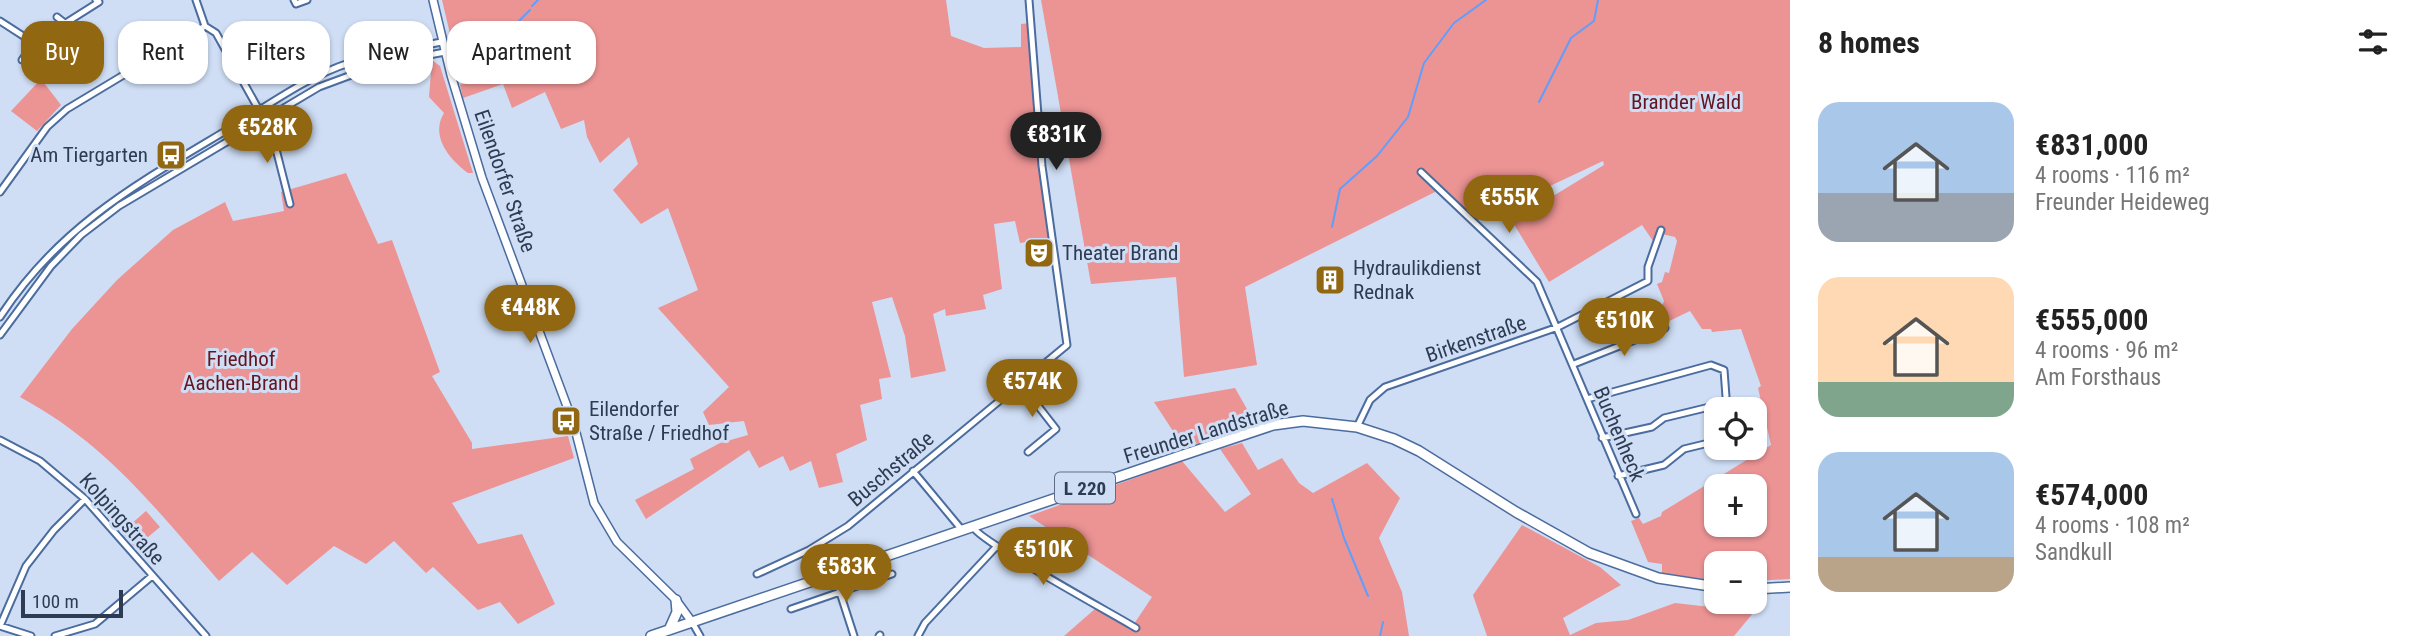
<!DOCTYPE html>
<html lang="en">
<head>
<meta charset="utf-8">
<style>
  :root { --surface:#fff; --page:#f2f2f2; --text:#222; --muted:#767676; --accent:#926711 }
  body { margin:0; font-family:"Roboto Condensed",sans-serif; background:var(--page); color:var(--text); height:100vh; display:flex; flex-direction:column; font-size:26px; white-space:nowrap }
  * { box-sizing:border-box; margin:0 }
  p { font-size:23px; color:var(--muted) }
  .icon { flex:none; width:38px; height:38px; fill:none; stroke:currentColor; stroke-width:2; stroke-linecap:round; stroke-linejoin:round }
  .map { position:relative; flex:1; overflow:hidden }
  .details { display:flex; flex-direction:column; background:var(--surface); width:630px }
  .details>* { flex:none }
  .guide { position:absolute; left:21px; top:21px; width:665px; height:63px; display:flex; gap:14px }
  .buttons { position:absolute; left:1704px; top:397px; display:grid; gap:14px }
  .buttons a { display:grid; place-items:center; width:63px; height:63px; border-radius:14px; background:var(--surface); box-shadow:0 2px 5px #0004; font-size:35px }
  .scale { position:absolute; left:21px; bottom:18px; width:102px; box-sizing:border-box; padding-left:7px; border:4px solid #2d3c53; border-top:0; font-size:19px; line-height:24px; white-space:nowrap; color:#2d3c53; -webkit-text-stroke:5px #cfdef5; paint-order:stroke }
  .price { position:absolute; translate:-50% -60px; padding:0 16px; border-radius:24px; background:var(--accent); color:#fff; font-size:23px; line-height:46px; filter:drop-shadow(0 2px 4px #0008) }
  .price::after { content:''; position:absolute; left:50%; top:42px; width:21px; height:16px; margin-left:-10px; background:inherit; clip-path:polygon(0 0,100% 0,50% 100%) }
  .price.on { background:#222; color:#fff }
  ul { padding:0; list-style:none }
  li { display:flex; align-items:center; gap:21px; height:175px; padding:0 28px }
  li span { display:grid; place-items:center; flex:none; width:196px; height:140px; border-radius:21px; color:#555 }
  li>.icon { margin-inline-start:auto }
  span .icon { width:84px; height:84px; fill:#fffc; stroke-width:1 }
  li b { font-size:30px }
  h2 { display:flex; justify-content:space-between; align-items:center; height:84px; padding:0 28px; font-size:30px }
  .tag { padding:0 24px; border-radius:21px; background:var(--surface); box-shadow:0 2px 5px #0004; font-size:24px; line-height:63px }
  .tag.on { background:var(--accent); color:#fff }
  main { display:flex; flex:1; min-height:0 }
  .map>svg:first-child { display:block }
  .green { fill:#ec9394; fill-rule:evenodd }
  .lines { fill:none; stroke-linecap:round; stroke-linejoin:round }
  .stream { stroke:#609efd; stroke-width:2 }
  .minor-casing { stroke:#4b6c9e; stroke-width:9 }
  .tertiary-casing { stroke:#4b6c9e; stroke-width:10 }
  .primary-casing { stroke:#4b6c9e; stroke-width:12 }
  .minor { stroke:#fff; stroke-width:5 }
  .tertiary { stroke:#fff; stroke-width:7 }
  .primary { stroke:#fff; stroke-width:9 }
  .labels { text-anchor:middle; stroke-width:6; stroke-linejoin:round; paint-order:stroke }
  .shield { fill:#cfdef5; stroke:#5e6d84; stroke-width:2 }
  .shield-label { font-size:19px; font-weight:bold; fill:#2d3c53 }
  .park-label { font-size:21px; fill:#64151f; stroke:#cfdef5 }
  .poi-label { font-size:21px; fill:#2d3c53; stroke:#cfdef5; text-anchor:start }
  .street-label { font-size:21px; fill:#2d3c53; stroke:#cfdef5 }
</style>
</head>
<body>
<main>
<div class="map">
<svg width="1790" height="636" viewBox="0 0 1790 636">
  <rect width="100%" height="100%" fill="#cfdef5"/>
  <path class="green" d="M 442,0 L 946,0 L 951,36 L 984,48 L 1021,47 L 1021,24 L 1030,23 L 1035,121 L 1052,238 L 1020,243 L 1015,221 L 994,224 L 1002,289 L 983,295 L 986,309 L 946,316 L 945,309 L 933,314 L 946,371 L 911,378 L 905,336 L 892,297 L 872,302 L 891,377 L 879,379 L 882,399 L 860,405 L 867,440 L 836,454 L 843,482 L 819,488 L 811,461 L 790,471 L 783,456 L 759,468 L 749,450 L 646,519 L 635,500 L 694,469 L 690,459 L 720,443 L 748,435 L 744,421 L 709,425 L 703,412 L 729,387 L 658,308 L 698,290 L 668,208 L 641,224 L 613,190 L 638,164 L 629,137 L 600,163 L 587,137 L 584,120 L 561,129 L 545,92 L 512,108 L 503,84 L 463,98 L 460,85 L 494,71 L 501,50 L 456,59 Z
    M 1041,0 L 1790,0 L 1790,579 L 1755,581 L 1755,564 L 1717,564 L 1717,581 L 1662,573 L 1662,564 L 1648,562 L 1631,521 L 1639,518 L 1643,524 L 1661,516 L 1662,512 L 1771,445 L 1758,388 L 1761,386 L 1741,329 L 1712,332 L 1711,329 L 1702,329 L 1690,311 L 1665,323 L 1660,312 L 1664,301 L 1657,284 L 1662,282 L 1665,272 L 1669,273 L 1677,241 L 1675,237 L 1657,233 L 1653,241 L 1642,225 L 1549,282 L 1512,221 L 1604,165 L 1603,161 L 1474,222 L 1439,190 L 1245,287 L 1257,365 L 1184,377 L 1176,277 L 1091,284 ZM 1717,486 L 1755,486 L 1755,525 L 1717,525 Z
    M 432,60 L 440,66 L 473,173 L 468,173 C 449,159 430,136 444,113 L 429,97 Z
    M 41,79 L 61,105 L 37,131 L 11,111 Z
    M 346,173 L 378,244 L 392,240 L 440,372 L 432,376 L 472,443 L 472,449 L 568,436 L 574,458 L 452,503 L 478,544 L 522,534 L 555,604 L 518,624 L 500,602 L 478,610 L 433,567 L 426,573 L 394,541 L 366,564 L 334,546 L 287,585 L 252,552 L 219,581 C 155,508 107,444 20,397 L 72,329 L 117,280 L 173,230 L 225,202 L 233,221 L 284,211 L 281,192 Z
    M 1235,388 L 1255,423 L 1184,448 L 1154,402 Z
    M 1242,443 L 1258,470 L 1282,458 L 1299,483 L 1313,493 L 1367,463 L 1400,498 L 1379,538 L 1402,592 L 1409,636 L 1064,636 L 1096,608 L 1134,624 L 1152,597 L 1029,516 L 1182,461 L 1225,512 L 1251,494 L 1220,449 Z
    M 146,511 L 160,527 L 135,548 L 122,532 Z
    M 1522,525 L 1600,567 L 1621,585 L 1563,618 L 1570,635 L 1596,623 L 1628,620 L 1675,603 L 1754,612 L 1734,636 L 1487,636 L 1473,595 Z"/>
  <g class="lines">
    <path class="stream" d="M 532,6 L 538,0
      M 501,49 L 510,30 L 530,10
      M 1539,102 L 1571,38 L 1594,21 L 1598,0
      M 1332,227 L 1340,189 L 1377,156 L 1408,117 L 1424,63 L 1454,23 L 1486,0
      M 1332,499 L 1344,538 L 1368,596
      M 1380,636 L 1383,622"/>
    <g class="minor-casing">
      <path id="minor" d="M 196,0 L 205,26 L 216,33 L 264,119 L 277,153 L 290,204
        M 294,0 L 296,4 L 307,0
        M 57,17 L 66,24
        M 0,21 L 34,43 L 99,2 L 96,0
        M 22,60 L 34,43
        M 1421,172 L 1537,282 L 1636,514
        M 0,192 L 47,127 L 67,109 L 205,26
        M 0,317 C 61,223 144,180 237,124 C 273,102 309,76 349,63 C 379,53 411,48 442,42
        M 0,335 L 51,266 L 81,235 L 119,206 L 319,87 L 381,64 L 445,52
        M 1574,364 L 1665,328
        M 1021,384 L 1056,429 L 1028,452
        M 1587,399 L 1711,365 L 1724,370 L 1727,410
        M 1357,427 L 1370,400 L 1385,387 L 1558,327 L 1648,281 L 1648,267 L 1661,230
        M 1602,438 L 1652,427 L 1664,418 L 1726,403
        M 0,440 L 40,461 L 85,499 L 206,636
        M 913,471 L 962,530
        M 1618,476 L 1664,465 L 1684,449 L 1717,441
        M 973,527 C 979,541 1113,614 1136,628
        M 757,574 L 809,550 L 848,526 L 1067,345 L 1042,166 L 1029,0
        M 834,574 L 854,636
        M 791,609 L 892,574
        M 692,622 L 700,636
        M 0,626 L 26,566 L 54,530 L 85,499
        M 0,626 L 31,636
        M 55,636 L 95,624 L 152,576
        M 879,636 L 880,635
        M 918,636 L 925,623 L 997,546"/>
    </g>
    <g class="tertiary-casing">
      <path id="tertiary" d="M 433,0 L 451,75 L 482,178 L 574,425 L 594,503 L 617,542 L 676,600 L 692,622"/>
    </g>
    <g class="primary-casing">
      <path id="primary" d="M 1755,589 L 1790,587
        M 669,630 L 677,612 L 676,600
        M 651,636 L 1183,455 L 1273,425 L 1303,421 L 1357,427 L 1394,439 L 1419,451 L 1516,512 L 1589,553 L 1658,578 L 1717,587"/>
    </g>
    <use href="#minor" class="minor"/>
    <use href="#tertiary" class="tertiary"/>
    <use href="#primary" class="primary"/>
  </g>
  <defs>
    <g id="bus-square" transform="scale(1.575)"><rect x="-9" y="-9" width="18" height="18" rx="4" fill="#926711" stroke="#cfdef5"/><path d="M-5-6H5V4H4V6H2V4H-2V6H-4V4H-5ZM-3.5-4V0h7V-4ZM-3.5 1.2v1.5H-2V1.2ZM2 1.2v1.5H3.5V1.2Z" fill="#fff"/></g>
    <g id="theatre-square" transform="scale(1.575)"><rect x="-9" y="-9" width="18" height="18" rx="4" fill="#926711" stroke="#cfdef5"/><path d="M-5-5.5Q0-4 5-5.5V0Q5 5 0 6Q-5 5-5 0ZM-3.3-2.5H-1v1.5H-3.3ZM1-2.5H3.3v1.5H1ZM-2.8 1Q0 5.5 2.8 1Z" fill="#fff"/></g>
    <g id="building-square" transform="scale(1.575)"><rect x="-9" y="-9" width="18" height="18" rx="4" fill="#926711" stroke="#cfdef5"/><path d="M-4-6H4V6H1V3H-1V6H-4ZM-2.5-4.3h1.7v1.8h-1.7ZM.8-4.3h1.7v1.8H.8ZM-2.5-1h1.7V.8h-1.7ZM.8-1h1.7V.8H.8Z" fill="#fff"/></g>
  </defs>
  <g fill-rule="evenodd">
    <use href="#bus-square" x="171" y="155"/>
    <use href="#theatre-square" x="1039" y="253"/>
    <use href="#building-square" x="1330" y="280"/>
    <use href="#bus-square" x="566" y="421"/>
  </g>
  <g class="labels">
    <rect class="shield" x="1055" y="472.5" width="60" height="31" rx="5"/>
    <g class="shield-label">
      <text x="1085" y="495">L 220</text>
    </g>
    <g class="park-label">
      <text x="1686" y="109">Brander Wald</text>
      <text x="241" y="366">Friedhof<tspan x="241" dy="24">Aachen-Brand</tspan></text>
    </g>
    <g class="poi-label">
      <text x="148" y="162" text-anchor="end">Am Tiergarten</text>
      <text x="1062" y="260">Theater Brand</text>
      <text x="1353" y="275">Hydraulikdienst<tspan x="1353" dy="24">Rednak</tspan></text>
      <text x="589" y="416">Eilendorfer<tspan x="589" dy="24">Straße / Friedhof</tspan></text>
    </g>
    <g class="street-label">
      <text transform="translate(505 181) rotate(71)" y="7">Eilendorfer Straße</text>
      <text transform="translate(1476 339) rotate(-19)" y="7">Birkenstraße</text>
      <text transform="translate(1206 432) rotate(-17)" y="7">Freunder Landstraße</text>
      <text transform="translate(1619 434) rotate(67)" y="7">Buchenheck</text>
      <text transform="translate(891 469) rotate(-40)" y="7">Buschstraße</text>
      <text transform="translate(122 519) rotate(48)" y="7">Kolpingstraße</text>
    </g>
  </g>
</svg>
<div class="buttons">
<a><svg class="icon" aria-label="locate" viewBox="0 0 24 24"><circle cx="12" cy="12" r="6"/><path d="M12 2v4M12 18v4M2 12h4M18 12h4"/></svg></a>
<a>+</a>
<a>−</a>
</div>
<div class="scale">100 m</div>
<b class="price" style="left:267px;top:165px">€528K</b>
<b class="price on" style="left:1056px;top:172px">€831K</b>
<b class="price" style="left:1509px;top:235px">€555K</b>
<b class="price" style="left:530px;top:345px">€448K</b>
<b class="price" style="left:1624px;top:358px">€510K</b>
<b class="price" style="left:1032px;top:419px">€574K</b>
<b class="price" style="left:1043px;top:587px">€510K</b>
<b class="price" style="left:846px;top:604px">€583K</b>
<div class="guide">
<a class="tag on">Buy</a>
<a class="tag">Rent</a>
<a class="tag">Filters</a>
<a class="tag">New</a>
<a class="tag">Apartment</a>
</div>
</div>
<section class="details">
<h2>8 homes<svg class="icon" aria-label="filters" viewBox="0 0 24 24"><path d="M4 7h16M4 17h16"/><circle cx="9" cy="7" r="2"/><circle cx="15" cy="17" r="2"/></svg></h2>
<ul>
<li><span style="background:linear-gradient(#a9c7e8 65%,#9aa5b1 0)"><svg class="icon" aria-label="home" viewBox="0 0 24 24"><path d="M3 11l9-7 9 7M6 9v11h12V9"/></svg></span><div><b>€831,000</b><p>4 rooms · 116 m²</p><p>Freunder Heideweg</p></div></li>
<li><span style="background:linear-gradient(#ffd9b3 75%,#7fa58c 0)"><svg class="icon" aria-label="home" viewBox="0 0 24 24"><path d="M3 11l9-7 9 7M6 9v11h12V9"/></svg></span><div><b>€555,000</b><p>4 rooms · 96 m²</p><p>Am Forsthaus</p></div></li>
<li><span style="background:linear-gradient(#a9c7e8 75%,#b9a48a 0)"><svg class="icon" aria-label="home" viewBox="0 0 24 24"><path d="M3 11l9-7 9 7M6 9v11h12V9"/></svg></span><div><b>€574,000</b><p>4 rooms · 108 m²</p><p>Sandkull</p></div></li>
</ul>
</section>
</main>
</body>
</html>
